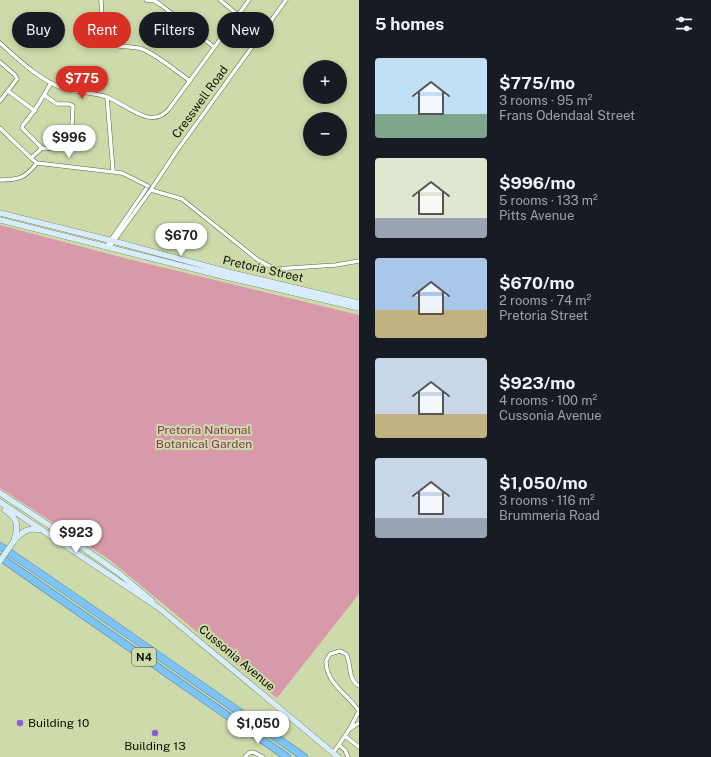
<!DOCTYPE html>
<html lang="en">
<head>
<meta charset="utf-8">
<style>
  :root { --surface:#171b24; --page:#20242c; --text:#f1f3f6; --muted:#9ea1a6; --accent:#d93025 }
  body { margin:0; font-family:"Public Sans",sans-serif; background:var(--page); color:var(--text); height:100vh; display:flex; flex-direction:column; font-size:15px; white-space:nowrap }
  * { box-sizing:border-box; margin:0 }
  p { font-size:13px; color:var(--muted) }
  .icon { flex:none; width:22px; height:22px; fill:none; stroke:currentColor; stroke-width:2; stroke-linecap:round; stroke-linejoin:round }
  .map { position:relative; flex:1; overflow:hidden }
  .sheet { display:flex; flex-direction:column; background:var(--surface); width:352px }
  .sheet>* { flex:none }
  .top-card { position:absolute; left:12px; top:12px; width:287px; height:36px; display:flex; gap:8px }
  .tools { position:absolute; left:303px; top:60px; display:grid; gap:8px }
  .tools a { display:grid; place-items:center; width:44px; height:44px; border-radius:50%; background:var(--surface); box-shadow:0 2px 6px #0003; font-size:20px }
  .price { position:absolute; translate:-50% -34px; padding:0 9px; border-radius:14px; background:#fff; color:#222; font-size:13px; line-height:26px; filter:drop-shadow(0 1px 2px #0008) }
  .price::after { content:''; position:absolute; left:50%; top:24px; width:12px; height:9px; margin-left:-6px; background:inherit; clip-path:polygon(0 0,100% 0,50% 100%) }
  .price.on { background:var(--accent); color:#fff }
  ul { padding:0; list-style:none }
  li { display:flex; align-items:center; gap:12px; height:100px; padding:0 16px }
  li span { display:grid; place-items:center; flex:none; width:112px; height:80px; border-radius:4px; color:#555 }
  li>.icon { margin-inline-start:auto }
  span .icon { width:48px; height:48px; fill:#fffc; stroke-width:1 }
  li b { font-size:17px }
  h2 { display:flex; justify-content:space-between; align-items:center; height:48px; padding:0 16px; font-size:17px }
  .chip { padding:0 14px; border-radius:18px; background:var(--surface); box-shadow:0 2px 6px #0003; font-size:14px; line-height:36px }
  .chip.on { background:var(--accent); color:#fff }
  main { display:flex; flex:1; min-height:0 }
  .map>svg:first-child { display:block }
  .green { fill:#d89aab }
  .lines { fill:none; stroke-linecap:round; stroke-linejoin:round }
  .street-casing { stroke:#596438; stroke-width:4.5 }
  .secondary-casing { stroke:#596438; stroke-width:6 }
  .highway-casing { stroke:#5584a0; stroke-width:8 }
  .street { stroke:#fff; stroke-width:3.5 }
  .secondary { stroke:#d8edfc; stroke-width:5.5 }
  .highway { stroke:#7dc3f5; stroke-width:7 }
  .secondary-bridge-casing { stroke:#596438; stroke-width:6; stroke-linecap:butt }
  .secondary-bridge { stroke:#d8edfc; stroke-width:5.5 }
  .poi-dot { fill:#8e5bd4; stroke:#cddbaa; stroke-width:1.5 }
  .labels { text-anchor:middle; stroke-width:4; stroke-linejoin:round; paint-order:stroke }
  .shield { fill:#cddbaa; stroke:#454c34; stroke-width:1 }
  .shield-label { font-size:11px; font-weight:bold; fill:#0b0f01 }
  .street-label { font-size:12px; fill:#0b0f01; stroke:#cddbaa }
  .park-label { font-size:12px; fill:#863753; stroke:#cddbaa }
  .poi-label { font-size:12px; fill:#0b0f01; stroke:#cddbaa; text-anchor:start }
</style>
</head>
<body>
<main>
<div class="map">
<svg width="359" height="757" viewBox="0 0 359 757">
  <rect width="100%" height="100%" fill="#cddbaa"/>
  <path class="green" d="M 0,225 L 132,260 L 359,315 L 359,594 L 277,698 L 110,560 L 0,488 Z"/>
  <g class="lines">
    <g class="street-casing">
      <path id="street" d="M 101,0 L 103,39 C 112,49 130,45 142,49 C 156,54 177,72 190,81
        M 146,0 L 155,1 L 161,5 L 214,47
        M 220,0 L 238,15 L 263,31
        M 0,43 C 18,59 38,79 62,88 C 76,93 92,92 107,97 C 126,104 151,131 169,109 L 249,0
        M 0,62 L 15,75 L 17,79 L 0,101
        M 8,91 L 35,111
        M 44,95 L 57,104 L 69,104 L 73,106 L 71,146 L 69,149 L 42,148 L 22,128 L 23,125 C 35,112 42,98 51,83
        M 107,97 L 113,171
        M 0,128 L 32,159 L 37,163 L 122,173 L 148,186
        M 31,158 L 42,148
        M 0,180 C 19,180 25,178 37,163
        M 152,188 L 176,152 L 286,0
        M 151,190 L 182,199 L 258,260 L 275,269 L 336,265 L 359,261
        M 106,247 L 146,189
        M 109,248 L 150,191
        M 350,729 L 359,723
        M 345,736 L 359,747
        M 339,745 L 345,750 L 348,757
        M 333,753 L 349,730 L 359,711 C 348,694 326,684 326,661 L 330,654 L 340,651 L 346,654 C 352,664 347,679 359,686
        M 245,757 L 249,753 L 253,752 L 263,757"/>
    </g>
    <g class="secondary-casing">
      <path id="secondary" d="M 0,213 L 113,241 L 228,272 L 359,303
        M 0,220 L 226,277 L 359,308
        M 0,493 L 79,545 L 120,574 L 152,601
        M 0,502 L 159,608 L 338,757
        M 5,510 C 18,519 19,525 14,540
        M 14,540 C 21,534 28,526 38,530"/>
    </g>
    <g class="highway-casing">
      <path id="highway" d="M 0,546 L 73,596 L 304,757
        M 0,557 L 287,757"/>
    </g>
    <use href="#street" class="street"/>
    <use href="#secondary" class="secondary"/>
    <use href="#highway" class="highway"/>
    <g class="secondary-bridge-casing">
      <path id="secondary-bridge" d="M 0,561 L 14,541"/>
    </g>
    <use href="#secondary-bridge" class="secondary-bridge"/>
  </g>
  <g class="poi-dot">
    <circle cx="20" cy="723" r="4"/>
    <circle cx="155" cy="733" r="4"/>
  </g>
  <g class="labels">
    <rect class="shield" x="132" y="648" width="24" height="18" rx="3"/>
    <g class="shield-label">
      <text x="144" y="661">N4</text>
    </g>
    <g class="street-label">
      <text transform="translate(200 102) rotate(-54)" y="4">Cresswell Road</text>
      <text transform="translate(263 269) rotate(13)" y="4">Pretoria Street</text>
      <text transform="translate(237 658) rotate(40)" y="4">Cussonia Avenue</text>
    </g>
    <g class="park-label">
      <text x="204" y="434">Pretoria National<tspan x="204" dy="14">Botanical Garden</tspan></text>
    </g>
    <g class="poi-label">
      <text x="28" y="727">Building 10</text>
      <text x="155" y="750" text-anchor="middle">Building 13</text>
    </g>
  </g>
</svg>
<div class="tools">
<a>+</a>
<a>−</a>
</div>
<b class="price on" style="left:82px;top:100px">$775</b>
<b class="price" style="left:69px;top:159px">$996</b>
<b class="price" style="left:181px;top:257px">$670</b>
<b class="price" style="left:76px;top:554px">$923</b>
<b class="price" style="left:258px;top:745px">$1,050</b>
<div class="top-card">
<a class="chip">Buy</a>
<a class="chip on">Rent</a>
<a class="chip">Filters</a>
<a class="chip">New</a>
</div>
</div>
<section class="sheet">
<h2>5 homes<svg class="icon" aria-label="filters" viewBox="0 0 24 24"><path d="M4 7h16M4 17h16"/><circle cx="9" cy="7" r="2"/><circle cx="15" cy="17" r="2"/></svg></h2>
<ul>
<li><span style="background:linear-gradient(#bfe0f5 70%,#7fa58c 0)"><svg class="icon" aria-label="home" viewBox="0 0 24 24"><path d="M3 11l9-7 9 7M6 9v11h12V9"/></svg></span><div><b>$775/mo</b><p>3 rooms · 95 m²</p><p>Frans Odendaal Street</p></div></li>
<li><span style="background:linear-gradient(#dfe7d0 75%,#9aa5b1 0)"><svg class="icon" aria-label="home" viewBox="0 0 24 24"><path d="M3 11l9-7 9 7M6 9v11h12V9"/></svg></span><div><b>$996/mo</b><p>5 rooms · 133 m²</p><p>Pitts Avenue</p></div></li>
<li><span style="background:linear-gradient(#a9c7e8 65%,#c2b280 0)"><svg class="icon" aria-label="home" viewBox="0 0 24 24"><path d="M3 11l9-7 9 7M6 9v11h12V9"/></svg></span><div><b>$670/mo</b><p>2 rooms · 74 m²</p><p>Pretoria Street</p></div></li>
<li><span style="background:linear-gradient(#c9d6e8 70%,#c2b280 0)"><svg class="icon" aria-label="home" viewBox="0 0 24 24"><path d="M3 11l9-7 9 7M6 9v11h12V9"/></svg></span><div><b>$923/mo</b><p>4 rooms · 100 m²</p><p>Cussonia Avenue</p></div></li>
<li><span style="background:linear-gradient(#c9d6e8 75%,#9aa5b1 0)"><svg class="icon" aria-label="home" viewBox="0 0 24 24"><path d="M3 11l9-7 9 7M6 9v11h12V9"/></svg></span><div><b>$1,050/mo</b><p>3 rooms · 116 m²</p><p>Brummeria Road</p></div></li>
</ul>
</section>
</main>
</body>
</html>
